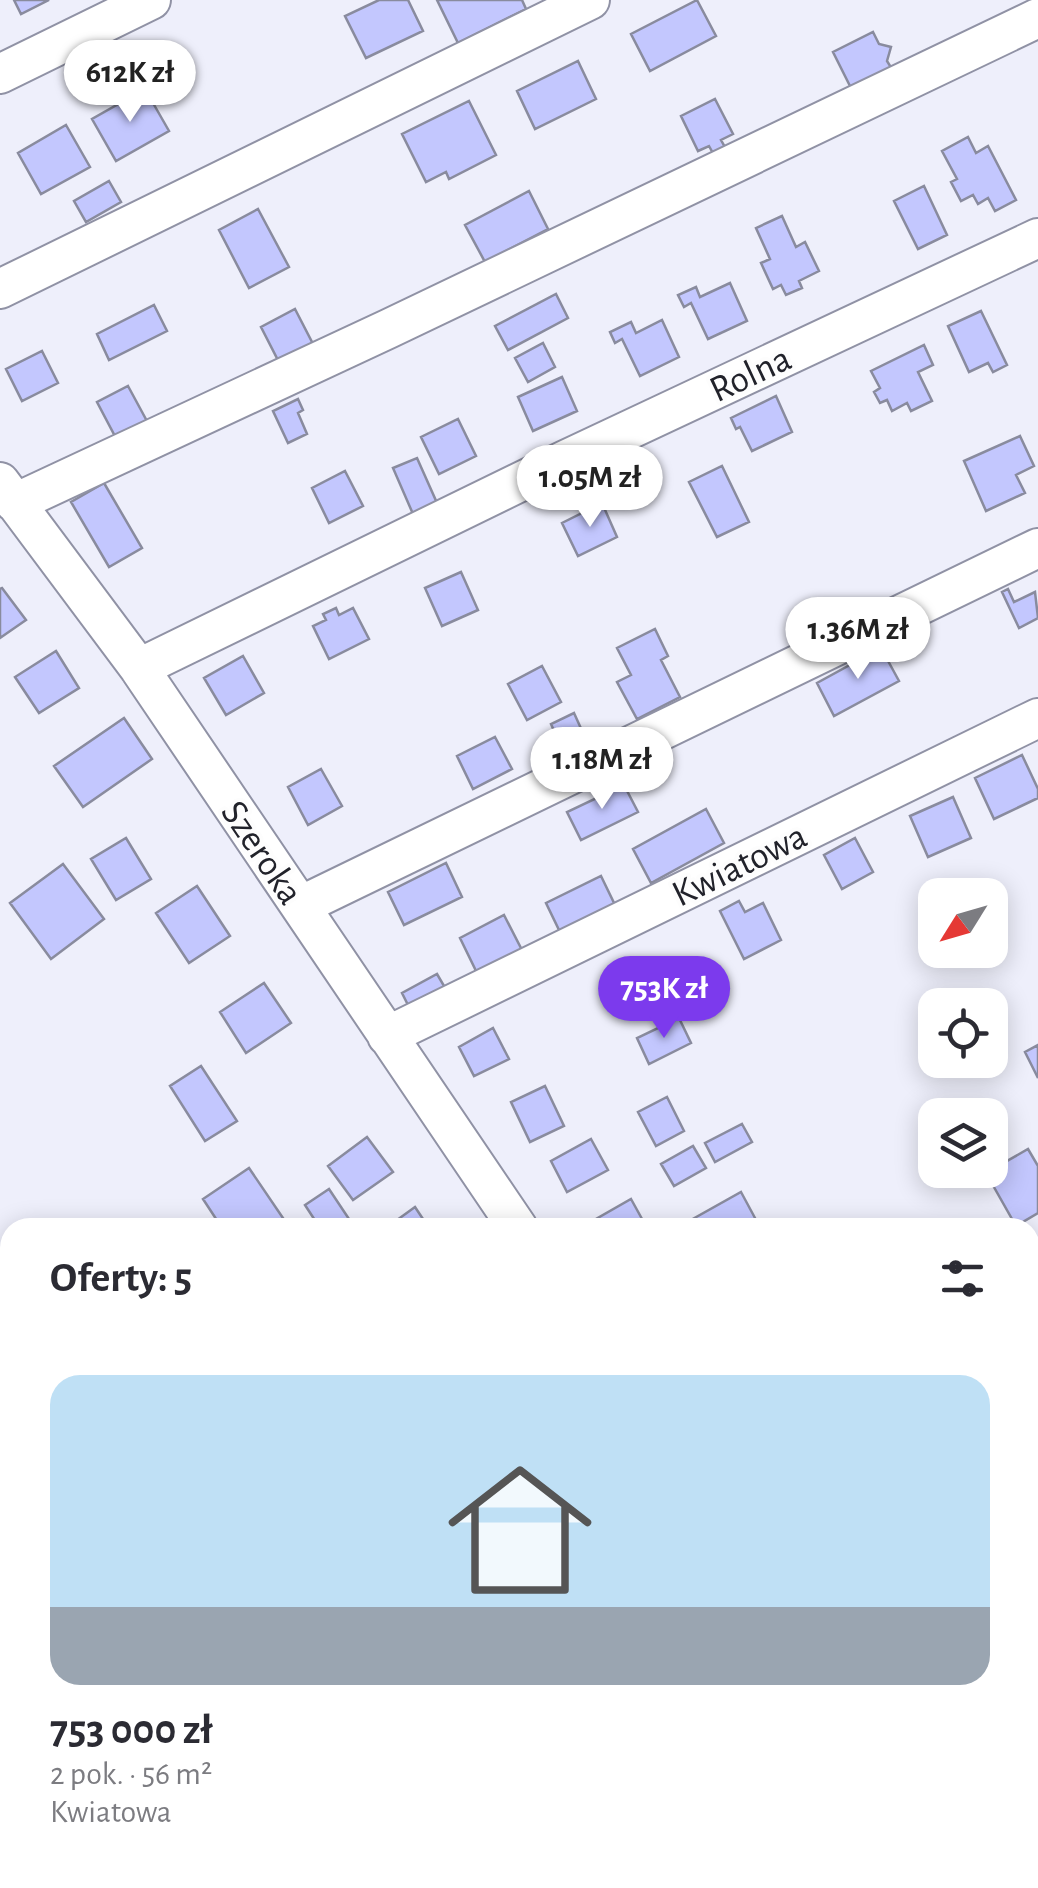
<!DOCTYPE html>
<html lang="pl">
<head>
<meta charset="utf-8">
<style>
  :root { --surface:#fff; --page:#f7f7f7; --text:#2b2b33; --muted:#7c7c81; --line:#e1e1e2; --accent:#7c3aed }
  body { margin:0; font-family:"Alegreya Sans",sans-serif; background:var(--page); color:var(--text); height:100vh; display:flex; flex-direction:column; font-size:38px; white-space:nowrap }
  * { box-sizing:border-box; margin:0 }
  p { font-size:32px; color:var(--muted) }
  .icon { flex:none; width:55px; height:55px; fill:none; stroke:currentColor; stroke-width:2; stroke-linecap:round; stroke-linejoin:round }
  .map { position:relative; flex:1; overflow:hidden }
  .panel { position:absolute; left:0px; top:1218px; width:1040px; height:672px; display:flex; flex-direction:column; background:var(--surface); border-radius:30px 30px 0 0; box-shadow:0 5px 25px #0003 }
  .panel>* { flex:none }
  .needle { width:65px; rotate:233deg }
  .tools { position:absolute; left:918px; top:878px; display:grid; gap:20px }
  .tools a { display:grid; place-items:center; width:90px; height:90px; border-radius:20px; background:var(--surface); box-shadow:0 5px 25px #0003; font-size:50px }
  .price { position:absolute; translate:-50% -85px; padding:0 22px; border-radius:35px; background:#fff; color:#222; font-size:32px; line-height:65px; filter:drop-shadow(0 2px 5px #0008) }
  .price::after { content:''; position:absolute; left:50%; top:60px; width:30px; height:22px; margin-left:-15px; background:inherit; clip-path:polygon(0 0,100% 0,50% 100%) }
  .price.current { background:var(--accent); color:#fff }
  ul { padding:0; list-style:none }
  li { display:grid; align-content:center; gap:20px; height:530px; padding:0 50px }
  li+li { border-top:2px solid var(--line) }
  li span { display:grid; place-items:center; height:310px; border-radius:30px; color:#555 }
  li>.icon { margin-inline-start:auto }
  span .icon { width:180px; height:180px; fill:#fffc; stroke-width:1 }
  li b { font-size:42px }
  h2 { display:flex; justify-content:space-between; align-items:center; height:120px; padding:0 50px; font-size:42px }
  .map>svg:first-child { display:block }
  .building { fill:#c3c7fe; stroke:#898b9e; stroke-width:2.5 }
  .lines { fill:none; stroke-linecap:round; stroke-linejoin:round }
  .minor-casing { stroke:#9092a5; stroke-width:42 }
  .minor { stroke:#fff; stroke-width:38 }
  .labels { text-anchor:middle; stroke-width:8; stroke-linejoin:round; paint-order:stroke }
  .street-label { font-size:38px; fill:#21222a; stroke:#fdfdfd }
</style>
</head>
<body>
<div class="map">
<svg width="1038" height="1888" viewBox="0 0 1038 1888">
  <rect width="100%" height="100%" fill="#eeeffb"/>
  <path class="building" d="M 14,0 L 49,0 L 21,14 Z
    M 379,0 L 408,0 L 423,31 L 366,58 L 345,16 Z
    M 437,0 L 522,0 L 526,9 L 458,43 Z
    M 697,0 L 716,36 L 650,71 L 631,34 Z
    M 873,32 L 879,44 L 891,47 L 887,61 L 892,69 L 853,92 L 833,52 Z
    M 578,61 L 596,99 L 535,129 L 517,91 Z
    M 145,89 L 169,131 L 116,161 L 92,119 Z
    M 715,99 L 733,134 L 721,140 L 726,149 L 714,155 L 709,146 L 698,151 L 681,116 Z
    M 469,101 L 496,155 L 449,179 L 446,172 L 426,182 L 402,134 Z
    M 66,125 L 90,167 L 41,194 L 18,153 Z
    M 968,137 L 976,153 L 988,146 L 1016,200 L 995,211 L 988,198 L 978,204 L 973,195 L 961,201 L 951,182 L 957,179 L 942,151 Z
    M 109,181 L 121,202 L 86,222 L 74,201 Z
    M 924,186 L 947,235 L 918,249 L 894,201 Z
    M 529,191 L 548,229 L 485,262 L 465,225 Z
    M 258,209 L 289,267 L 249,288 L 219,230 Z
    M 782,216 L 796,247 L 805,242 L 819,271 L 799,281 L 802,288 L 786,295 L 781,285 L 773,289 L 761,263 L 770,259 L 756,228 Z
    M 730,283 L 747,321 L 708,339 L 691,303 L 684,307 L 678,295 L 696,287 L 700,297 Z
    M 556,294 L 568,318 L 508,350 L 495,326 Z
    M 154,305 L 167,331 L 109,360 L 97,334 Z
    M 295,309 L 313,344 L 282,368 L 261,327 Z
    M 981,311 L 1007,365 L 993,372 L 988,363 L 969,372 L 948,326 Z
    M 662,320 L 679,357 L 640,376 L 622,339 L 615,343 L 610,332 L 631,322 L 636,333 Z
    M 543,343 L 555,367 L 528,382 L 515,358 Z
    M 924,345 L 933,365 L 918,372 L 932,401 L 911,411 L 907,403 L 892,411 L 887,400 L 880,403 L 874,392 L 880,388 L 871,371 Z
    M 42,351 L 58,383 L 22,401 L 6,369 Z
    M 562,377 L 577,411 L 533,431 L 518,397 Z
    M 128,386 L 148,423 L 117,440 L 97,402 Z
    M 776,396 L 792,432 L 752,451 L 740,427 L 736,429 L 731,418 Z
    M 298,399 L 303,410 L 298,413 L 307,434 L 288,443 L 273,411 Z
    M 458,419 L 476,456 L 439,474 L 421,437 Z
    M 1020,436 L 1034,466 L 1016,475 L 1025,493 L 986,511 L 964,461 Z
    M 417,458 L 437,503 L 413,514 L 393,468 Z
    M 722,466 L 749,522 L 717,537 L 689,482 Z
    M 345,471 L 363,506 L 329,523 L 312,488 Z
    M 104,483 L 142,548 L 109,567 L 71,502 Z
    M 602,503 L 617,537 L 578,556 L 562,523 Z
    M 461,572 L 478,610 L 442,626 L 425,588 Z
    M 2,588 L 26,620 L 0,638 L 0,589 Z
    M 1008,589 L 1014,602 L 1035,592 L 1038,618 L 1019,628 L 1002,592 Z
    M 336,608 L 339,615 L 353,608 L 369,639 L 329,659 L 313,626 L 326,620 L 323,614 Z
    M 655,629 L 668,656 L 661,660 L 680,697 L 637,719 L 617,682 L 631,675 L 617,648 Z
    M 881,648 L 899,681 L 834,716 L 817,683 Z
    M 56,651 L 79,688 L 39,713 L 15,677 Z
    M 243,656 L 264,693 L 226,715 L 204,678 Z
    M 542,666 L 561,702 L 527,720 L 508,684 Z
    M 574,713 L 583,733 L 560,744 L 551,724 Z
    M 124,718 L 152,759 L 83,807 L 54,766 Z
    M 495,737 L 512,769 L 473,789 L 457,756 Z
    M 1022,755 L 1038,789 L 1038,798 L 994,819 L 975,778 Z
    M 321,769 L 342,806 L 308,825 L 288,787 Z
    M 624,785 L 638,812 L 581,840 L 567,812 Z
    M 953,797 L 971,838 L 928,857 L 910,816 Z
    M 706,809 L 724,843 L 651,883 L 633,849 Z
    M 126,838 L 151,879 L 116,900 L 91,859 Z
    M 855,838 L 873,872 L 842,889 L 824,855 Z
    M 446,863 L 462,897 L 404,925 L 388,892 Z
    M 63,864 L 104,919 L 51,959 L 10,903 Z
    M 601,876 L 615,905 L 560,932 L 546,903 Z
    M 197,886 L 230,936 L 189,963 L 156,913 Z
    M 739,901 L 745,912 L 763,903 L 781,940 L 744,959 L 720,911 Z
    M 504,915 L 524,954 L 479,977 L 460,938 Z
    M 437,974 L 447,991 L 411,1011 L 402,993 Z
    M 264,983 L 291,1023 L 246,1053 L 220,1012 Z
    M 679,1018 L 691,1043 L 649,1064 L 637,1038 Z
    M 493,1028 L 509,1059 L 474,1076 L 459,1047 Z
    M 1038,1045 L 1038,1078 L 1025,1052 Z
    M 201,1066 L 237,1121 L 205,1141 L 170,1086 Z
    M 545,1086 L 564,1126 L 530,1142 L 511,1102 Z
    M 667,1097 L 684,1131 L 656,1146 L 638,1112 Z
    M 742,1124 L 752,1142 L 715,1162 L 705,1143 Z
    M 367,1137 L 393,1172 L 353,1200 L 328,1166 Z
    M 591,1139 L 608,1170 L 567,1192 L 551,1161 Z
    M 693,1146 L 706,1168 L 674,1186 L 661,1164 Z
    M 1028,1149 L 1038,1166 L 1038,1213 L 1016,1226 L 986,1173 Z
    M 249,1168 L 287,1224 L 281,1228 L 222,1228 L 203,1199 Z
    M 329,1189 L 355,1228 L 320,1228 L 305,1205 Z
    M 741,1192 L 755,1218 L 739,1228 L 695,1228 L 691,1220 Z
    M 631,1199 L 647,1228 L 601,1228 L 596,1219 Z
    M 415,1207 L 429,1228 L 386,1228 Z
    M 10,1600 L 10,1676 L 0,1659 L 0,1606 Z
    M 1030,1871 L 1038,1882 L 1038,1888 L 1013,1888 L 1007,1880 L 1030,1880 Z
    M 30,1880 L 88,1880 L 74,1888 L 35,1888 Z
    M 120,1880 L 172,1880 L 176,1888 L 113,1888 L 112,1885 Z
    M 782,1880 L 789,1888 L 749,1888 L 744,1881 Z
    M 831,1880 L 860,1880 L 849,1888 L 836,1888 Z"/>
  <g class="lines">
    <g class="minor-casing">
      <path id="minor" d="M 0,74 L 151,0
        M 0,289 L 590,0
        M 0,482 L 139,668 L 518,1228
        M 15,503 L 388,329 L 1038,18
        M 139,668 L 565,460 L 1038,238
        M 300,906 L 1038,548
        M 387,1036 L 1038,718
        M 974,1880 L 980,1888"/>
    </g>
    <use href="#minor" class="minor"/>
  </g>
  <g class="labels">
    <g class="street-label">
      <text transform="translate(750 373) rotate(-25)" y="13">Rolna</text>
      <text transform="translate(263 852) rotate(56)" y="13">Szeroka</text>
      <text transform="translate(739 864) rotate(-26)" y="13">Kwiatowa</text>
    </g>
  </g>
</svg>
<div class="tools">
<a><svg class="needle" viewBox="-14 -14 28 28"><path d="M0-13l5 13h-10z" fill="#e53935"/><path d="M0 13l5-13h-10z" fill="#7c7c81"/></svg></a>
<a><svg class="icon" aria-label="locate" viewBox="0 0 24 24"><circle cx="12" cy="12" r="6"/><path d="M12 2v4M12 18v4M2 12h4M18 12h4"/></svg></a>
<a><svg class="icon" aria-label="layers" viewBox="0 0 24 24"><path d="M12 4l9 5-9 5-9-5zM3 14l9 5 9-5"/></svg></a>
</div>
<b class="price" style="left:130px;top:125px">612K zł</b>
<b class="price" style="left:590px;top:530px">1.05M zł</b>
<b class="price" style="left:858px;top:682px">1.36M zł</b>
<b class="price" style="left:602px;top:812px">1.18M zł</b>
<b class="price current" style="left:664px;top:1041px">753K zł</b>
<section class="panel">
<h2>Oferty: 5<svg class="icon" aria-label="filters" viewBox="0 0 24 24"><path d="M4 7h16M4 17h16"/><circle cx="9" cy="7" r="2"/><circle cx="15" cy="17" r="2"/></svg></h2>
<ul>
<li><span style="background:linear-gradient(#bfe0f5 75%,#9aa5b1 0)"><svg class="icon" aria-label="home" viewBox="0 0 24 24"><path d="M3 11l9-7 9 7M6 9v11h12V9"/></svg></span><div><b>753 000 zł</b><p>2 pok. · 56 m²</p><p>Kwiatowa</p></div></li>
</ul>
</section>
</div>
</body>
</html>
